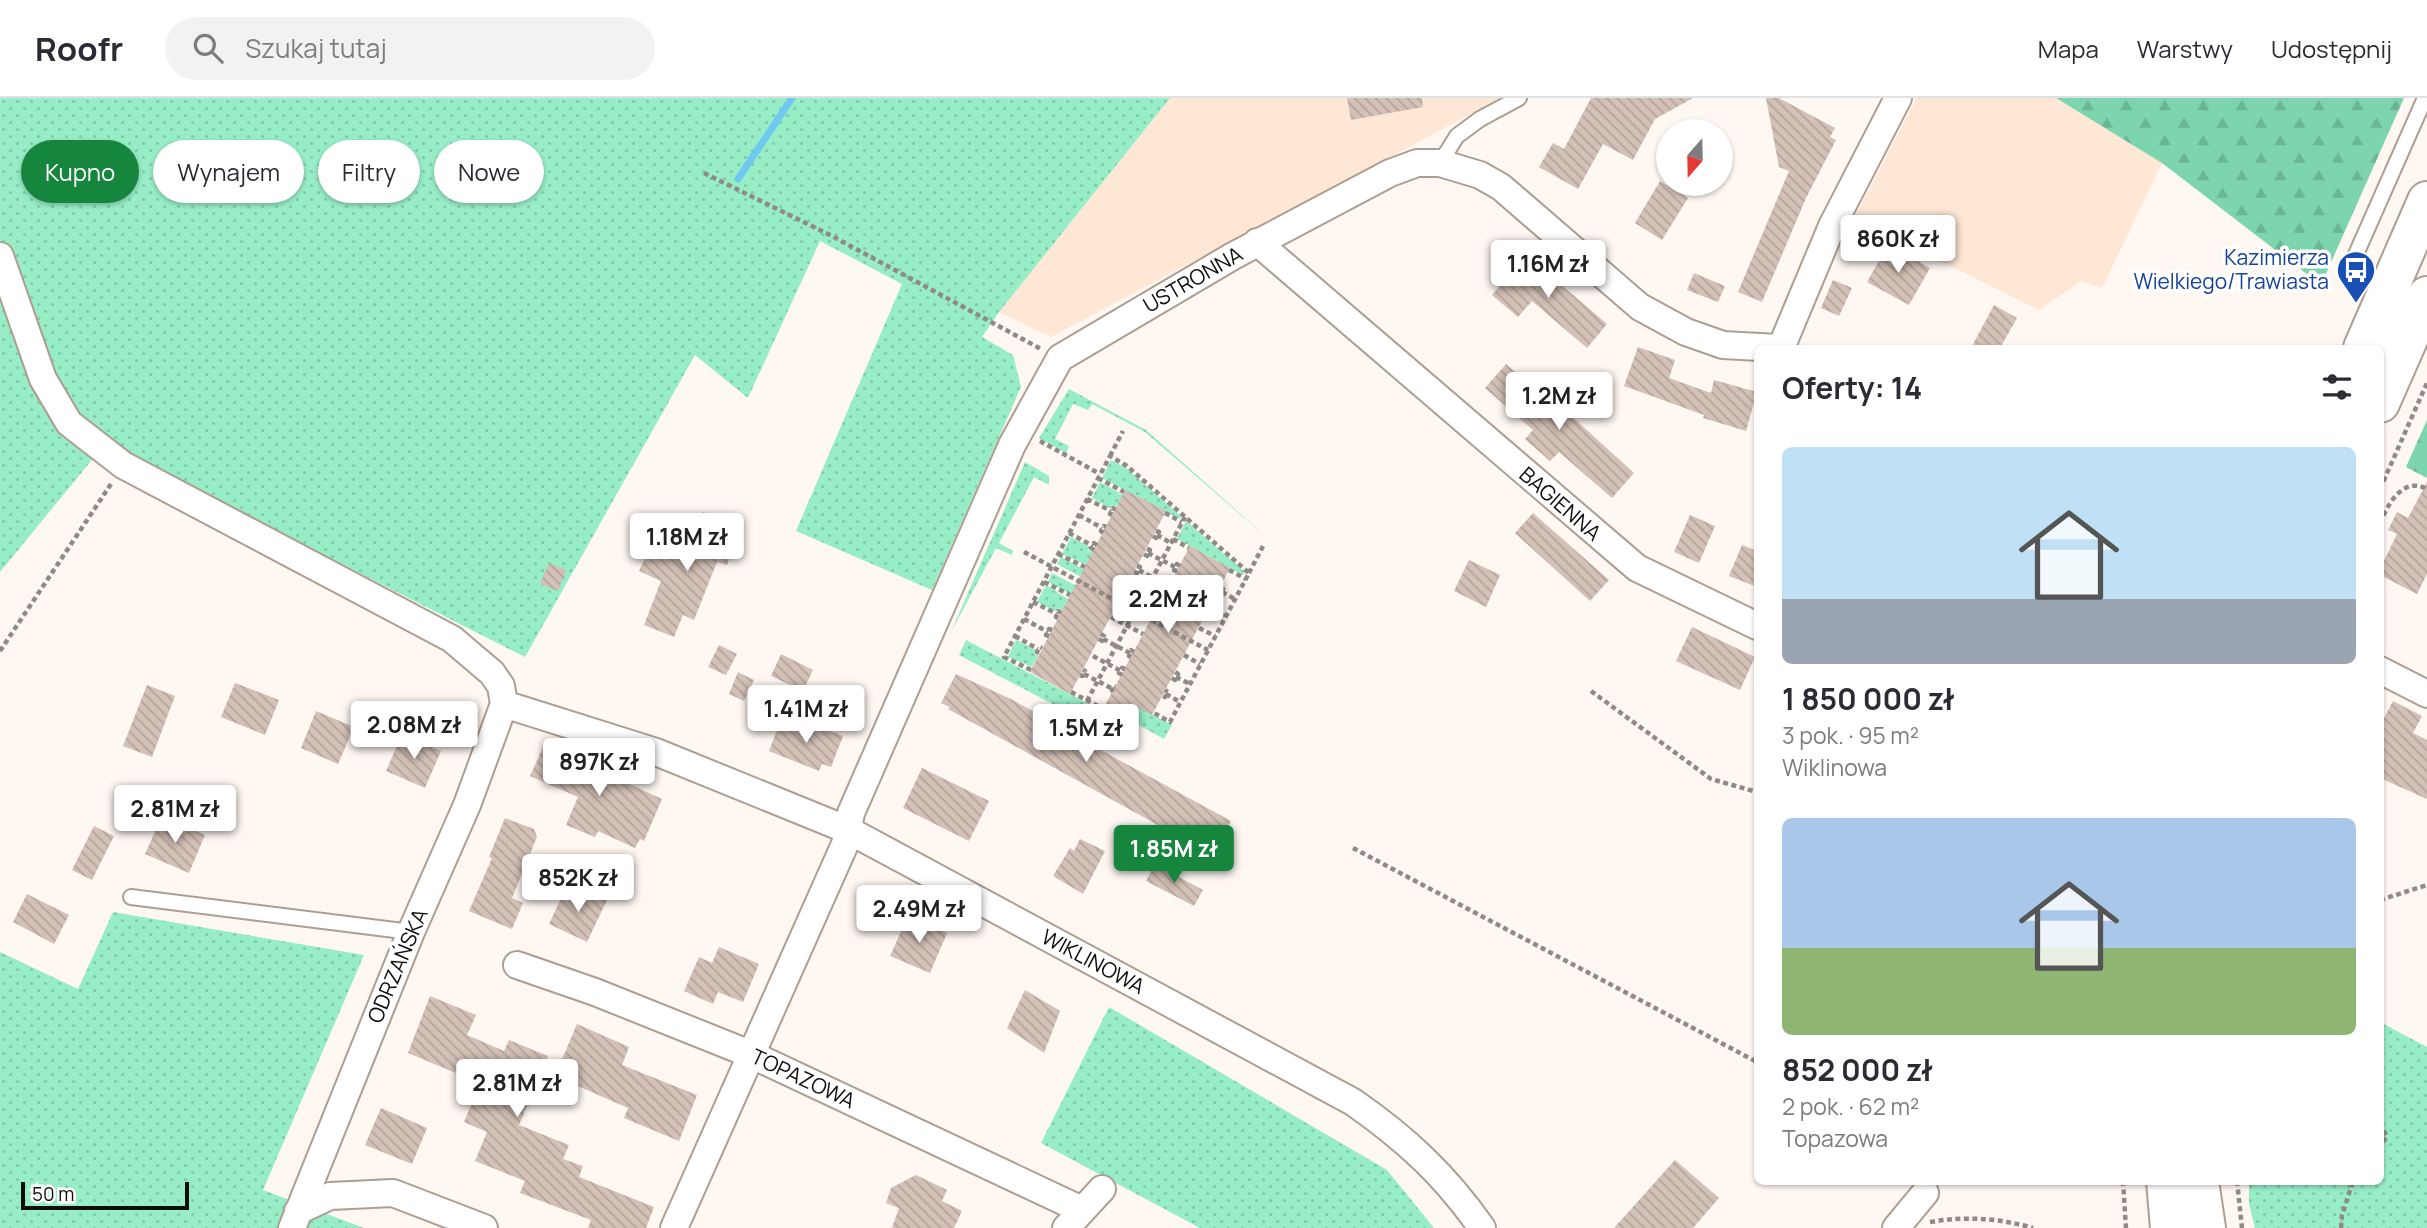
<!DOCTYPE html>
<html lang="pl">
<head>
<meta charset="utf-8">
<style>
  :root { --surface:#fff; --page:#f2f2f3; --text:#2b2b33; --muted:#7c7c81; --line:#e1e1e2; --accent:#16853d }
  body { margin:0; font-family:Manrope,sans-serif; background:var(--page); color:var(--text); height:100vh; display:flex; flex-direction:column; font-size:26px; white-space:nowrap }
  * { box-sizing:border-box; margin:0 }
  p { font-size:23px; color:var(--muted) }
  .icon { flex:none; width:38px; height:38px; fill:none; stroke:currentColor; stroke-width:2; stroke-linecap:round; stroke-linejoin:round }
  .map { position:relative; flex:1; overflow:hidden }
  .sheet { position:absolute; left:1754px; top:247px; width:630px; height:840px; display:flex; flex-direction:column; background:var(--surface); border-radius:10px; box-shadow:0 2px 5px #0004 }
  .sheet>* { flex:none }
  .hud { position:absolute; left:21px; top:42px; width:665px; height:63px; display:flex; gap:14px }
  .needle { width:46px; rotate:200deg }
  .buttons { position:absolute; left:1656px; top:21px; display:grid; gap:14px }
  .buttons a { display:grid; place-items:center; width:77px; height:77px; border-radius:50%; background:var(--surface); box-shadow:0 2px 5px #0004; font-size:35px }
  .scale { position:absolute; left:21px; bottom:18px; width:168px; box-sizing:border-box; padding-left:7px; border:4px solid #120d09; border-top:0; font-size:19px; line-height:24px; white-space:nowrap; color:#120d09; -webkit-text-stroke:5px #fff; paint-order:stroke }
  .price { position:absolute; translate:-50% -60px; padding:0 16px; border-radius:7px; background:#fff; color:#222; font-size:23px; line-height:46px; filter:drop-shadow(0 2px 4px #0008) }
  .price::after { content:''; position:absolute; left:50%; top:42px; width:21px; height:16px; margin-left:-10px; background:inherit; clip-path:polygon(0 0,100% 0,50% 100%) }
  .price.current { background:var(--accent); color:#fff }
  ul { padding:0; list-style:none }
  li { display:grid; align-content:center; gap:14px; height:371px; padding:0 28px }
  li span { display:grid; place-items:center; height:217px; border-radius:10px; color:#555 }
  li>.icon { margin-inline-start:auto }
  span .icon { width:126px; height:126px; fill:#fffc; stroke-width:1 }
  li b { font-size:30px }
  h2 { display:flex; justify-content:space-between; align-items:center; height:84px; padding:0 28px; font-size:30px }
  .pill { padding:0 24px; border-radius:32px; background:var(--surface); box-shadow:0 2px 5px #0004; font-size:24px; line-height:63px }
  .pill.current { background:var(--accent); color:#fff }
  header { display:flex; align-items:center; gap:42px; box-sizing:border-box; height:98px; padding:0 35px; background:var(--surface); border-bottom:2px solid var(--line) }
  header strong { font-size:33px }
  nav { display:flex; gap:38px; margin-inline-start:auto; font-size:24px }
  .search { width:490px; height:63px; background:var(--page); display:flex; align-items:center; gap:18px; box-sizing:border-box; padding:0 24px; border-radius:38px; color:var(--muted); font-size:26px }
  .map>svg:first-child { display:block }
  .built { fill:#fee7d4 }
  .grass { fill:url(#grass-dots) }
  .forest { fill:url(#forest-firs) }
  .lines { fill:none; stroke-linecap:round; stroke-linejoin:round }
  .stream { stroke:#6ec8f0; stroke-width:7 }
  .building { fill:url(#building-back-hatch) }
  .service-casing { stroke:#ad9e91; stroke-width:18 }
  .minor-casing { stroke:#ad9e91; stroke-width:30 }
  .secondary-casing { stroke:#ad9e91; stroke-width:42 }
  .path { stroke:#908a86; stroke-width:4.5; stroke-dasharray:5 3.5; stroke-linecap:butt }
  .service { stroke:#fff; stroke-width:14 }
  .minor { stroke:#fff; stroke-width:26 }
  .secondary { stroke:#fff; stroke-width:38 }
  .labels { text-anchor:middle; stroke-width:7; stroke-linejoin:round; paint-order:stroke }
  .transit-label { font-size:21px; fill:#164399; stroke:#fff; text-anchor:end }
  .street-label { font-size:21px; fill:#120d09; stroke:#fff }
</style>
</head>
<body>
<header>
<strong>Roofr</strong>
<div class="search"><svg class="icon" aria-label="search" viewBox="0 0 24 24"><circle cx="10" cy="10" r="6"/><path d="M15 15l6 6"/></svg>Szukaj tutaj</div>
<nav><a>Mapa</a><a>Warstwy</a><a>Udostępnij</a></nav>
</header>
<div class="map">
<svg width="2427" height="1130" viewBox="0 0 2427 1130">
  <defs>
    <pattern id="grass-dots" width="8" height="8" patternUnits="userSpaceOnUse" patternTransform="scale(1.75)"><rect width="8" height="8" fill="#97edc5"/><path d="M2 2h.1M6 6h.1" fill="none" stroke="#81caa8" stroke-width="1.8" stroke-linecap="round"/></pattern>
    <pattern id="forest-firs" width="22" height="20" patternUnits="userSpaceOnUse" patternTransform="scale(1.75)"><rect width="22" height="20" fill="#7cd5ad"/><path d="M5 1l3.5 6h-7zM16 11l3.5 6h-7z" fill="#6ab694"/></pattern>
    <pattern id="building-back-hatch" width="6" height="6" patternUnits="userSpaceOnUse" patternTransform="scale(1.75)"><rect width="6" height="6" fill="#d3c0b6"/><path d="M-1 5l2 2M0 0l6 6M5-1l2 2" fill="none" stroke="#b4a49b"/></pattern>
  </defs>
  <rect width="100%" height="100%" fill="#fef7f2"/>
  <path class="built" d="M 1170,0 L 1501,0 L 1051,239 L 999,214 Z
    M 1917,0 L 2056,0 L 2162,65 L 2102,190 L 2081,183 L 2039,212 L 1854,120 Z"/>
  <path class="grass" d="M 0,0 L 1170,0 L 999,214 L 982,239 L 1013,257 L 1021,289 L 932,492 L 796,433 L 902,186 L 820,143 L 748,300 L 695,257 L 525,559 L 105,346 L 0,474 Z
    M 1069,291 L 1146,332 L 1270,442 L 1145,334 L 1092,306 L 1088,312 L 1073,306 L 1055,341 L 1069,348 L 1066,355 L 1039,340 Z
    M 1111,362 L 1126,370 L 1181,418 L 1180,421 L 1102,380 Z
    M 1025,364 L 1049,378 L 1049,387 L 1034,379 L 999,445 L 1013,453 L 1012,457 L 996,450 L 951,534 Z
    M 1100,384 L 1123,397 L 1116,409 L 1112,407 L 1110,410 L 1092,400 Z
    M 1186,423 L 1245,474 L 1243,477 L 1177,441 Z
    M 1071,439 L 1090,449 L 1088,452 L 1093,454 L 1087,467 L 1062,456 Z
    M 1061,459 L 1138,500 L 1134,508 L 1057,466 Z
    M 1052,475 L 1129,516 L 1125,524 L 1048,484 Z
    M 1046,487 L 1068,501 L 1062,513 L 1058,510 L 1055,513 L 1037,504 Z
    M 966,542 L 1123,624 L 1133,607 L 1172,627 L 1164,641 L 1135,625 L 1125,644 L 959,557 Z
    M 1016,542 L 1036,552 L 1034,555 L 1038,558 L 1032,569 L 1008,559 Z
    M 113,814 L 364,857 L 263,1092 L 364,1130 L 0,1130 L 0,854 L 78,891 Z
    M 1109,909 L 1387,1072 L 1434,1130 L 1200,1130 L 1041,1045 Z
    M 2380,924 L 2427,949 L 2427,1130 L 2255,1130 L 2249,1106 L 2249,1083 L 2380,1083 Z"/>
  <path class="forest" d="M 2056,0 L 2404,0 L 2321,187 L 2162,65 Z
    M 2427,322 L 2427,380 L 2406,369 Z"/>
  <g class="lines">
    <path class="stream" d="M 738,81 L 792,0"/>
  </g>
  <path class="building" d="M 1347,0 L 1422,0 L 1423,9 L 1351,22 Z
    M 1591,0 L 1693,0 L 1655,21 L 1633,62 L 1603,46 L 1578,91 L 1539,69 L 1553,45 L 1564,51 Z
    M 1766,0 L 1779,0 L 1835,30 L 1830,39 L 1836,42 L 1806,100 L 1762,204 L 1738,194 L 1789,73 L 1779,69 Z
    M 1660,83 L 1688,100 L 1662,142 L 1635,125 Z
    M 1888,147 L 1930,170 L 1909,207 L 1867,184 Z
    M 1528,155 L 1554,177 L 1552,179 L 1607,226 L 1587,250 L 1532,203 L 1518,219 L 1492,197 Z
    M 1694,175 L 1725,188 L 1718,204 L 1687,192 Z
    M 1833,182 L 1852,190 L 1839,218 L 1821,210 Z
    M 1994,207 L 2017,220 L 2000,250 L 1971,250 Z
    M 1638,249 L 1675,262 L 1669,280 L 1711,295 L 1714,282 L 1757,294 L 1746,333 L 1703,320 L 1704,317 L 1624,288 Z
    M 1506,266 L 1554,308 L 1557,305 L 1634,375 L 1612,400 L 1559,354 L 1550,363 L 1525,341 L 1533,332 L 1485,290 Z
    M 2427,384 L 2427,476 L 2417,496 L 2380,477 L 2380,471 L 2397,436 L 2388,432 L 2397,414 L 2408,420 Z
    M 1125,392 L 1166,413 L 1070,596 L 1030,574 Z
    M 703,414 L 742,429 L 727,467 L 717,464 L 694,522 L 683,517 L 674,539 L 644,527 L 661,483 L 639,473 L 652,445 L 685,459 Z
    M 1533,415 L 1609,482 L 1590,503 L 1515,435 Z
    M 1690,417 L 1715,428 L 1699,465 L 1674,454 Z
    M 1742,447 L 1757,453 L 1757,489 L 1729,478 Z
    M 1190,448 L 1230,470 L 1152,617 L 1133,607 L 1123,625 L 1102,613 Z
    M 1469,462 L 1500,477 L 1486,509 L 1454,493 Z
    M 549,465 L 566,472 L 558,493 L 540,486 Z
    M 1692,529 L 1755,559 L 1740,592 L 1676,563 Z
    M 719,547 L 737,556 L 726,577 L 708,569 Z
    M 781,556 L 813,572 L 803,593 L 771,578 Z
    M 738,574 L 754,582 L 744,603 L 729,596 Z
    M 956,576 L 1013,602 L 1052,624 L 1051,625 L 1231,723 L 1212,757 L 948,611 L 950,609 L 941,605 Z
    M 235,585 L 279,602 L 265,637 L 221,619 Z
    M 147,587 L 175,598 L 152,659 L 123,648 Z
    M 2393,603 L 2422,618 L 2413,635 L 2427,642 L 2427,701 L 2380,680 L 2380,628 Z
    M 316,613 L 354,629 L 338,666 L 301,650 Z
    M 781,622 L 809,632 L 812,626 L 843,638 L 831,669 L 822,666 L 819,673 L 769,653 Z
    M 402,636 L 441,653 L 425,690 L 386,673 Z
    M 544,647 L 662,701 L 644,743 L 640,741 L 635,750 L 598,733 L 595,739 L 566,727 L 578,699 L 530,678 Z
    M 922,670 L 989,703 L 969,743 L 903,710 Z
    M 162,718 L 205,737 L 189,775 L 145,756 Z
    M 505,720 L 534,731 L 537,739 L 512,800 L 523,805 L 512,831 L 469,813 L 492,760 L 489,759 Z
    M 94,728 L 114,738 L 92,782 L 72,772 Z
    M 1080,741 L 1105,753 L 1083,796 L 1053,778 L 1070,750 L 1074,753 Z
    M 1155,766 L 1203,792 L 1194,808 L 1146,783 Z
    M 581,790 L 607,802 L 587,844 L 549,826 L 564,794 L 576,800 Z
    M 27,796 L 69,817 L 54,846 L 13,824 Z
    M 908,818 L 947,835 L 930,875 L 890,858 Z
    M 719,849 L 759,866 L 743,904 L 718,894 L 713,906 L 684,893 L 699,859 L 712,865 Z
    M 1025,892 L 1060,913 L 1044,955 L 1007,930 Z
    M 430,898 L 476,917 L 467,937 L 504,953 L 509,942 L 548,958 L 519,1027 L 569,1047 L 563,1061 L 583,1068 L 579,1079 L 654,1109 L 646,1130 L 588,1130 L 591,1122 L 520,1095 L 525,1083 L 475,1063 L 487,1034 L 464,1024 L 480,985 L 408,955 Z
    M 577,926 L 629,949 L 622,967 L 697,997 L 679,1043 L 624,1020 L 628,1010 L 555,978 Z
    M 381,1010 L 427,1030 L 412,1066 L 365,1047 Z
    M 1675,1062 L 1719,1100 L 1693,1130 L 1614,1130 Z
    M 916,1077 L 947,1092 L 942,1103 L 962,1113 L 954,1130 L 892,1130 L 899,1110 L 886,1105 L 891,1090 Z"/>
  <g class="lines">
    <g class="service-casing">
      <path id="service" d="M 1440,65 L 1457,38 L 1480,21 L 1519,0
        M 2353,163 L 2425,0
        M 131,799 L 411,834"/>
    </g>
    <g class="minor-casing">
      <path id="minor" d="M 1257,144 L 1637,470 L 1757,528
        M 0,158 L 43,281 L 69,325 L 123,367 L 452,541 L 492,575 L 501,588 L 504,606
        M 1781,250 L 1832,128 L 1898,0
        M 2380,572 L 2427,596
        M 504,606 L 656,654 L 848,732 L 1353,1004 C 1406,1041 1445,1077 1482,1130
        M 517,867 L 595,894 L 750,956 L 1082,1112
        M 298,1113 L 330,1098 L 393,1095 L 484,1130
        M 292,1130 L 411,834 L 467,707 L 504,606
        M 674,1130 L 845,746 L 851,715 L 1012,347 L 1060,260 L 1233,158 L 1390,75 L 1417,65 L 1440,65 L 1480,77 L 1501,89 L 1640,209 L 1686,234 L 1723,247 L 1778,250
        M 1066,1130 L 1102,1091
        M 1896,1130 L 1925,1095"/>
    </g>
    <g class="secondary-casing">
      <path id="secondary" d="M 2363,250 L 2427,103
        M 2380,305 L 2427,198
        M 2166,1083 L 2170,1130
        M 2199,1083 L 2206,1130"/>
    </g>
    <path class="path" d="M 704,75 L 832,138 L 1041,251
      M 1040,343 L 1100,376
      M 1110,358 L 1123,333
      M 1098,380 L 1124,394
      M 2380,391 L 2427,285
      M 1087,401 L 1111,413
      M 1165,415 L 1182,424
      M 1079,417 L 1102,430
      M 1112,417 L 1110,416 L 1113,410 L 1115,412
      M 2380,425 C 2388,406 2403,378 2427,391
      M 1069,435 L 1093,448
      M 1103,435 L 1101,433 L 1104,428 L 1106,429
      M 1157,437 L 1171,445
      M 1153,438 L 1156,440 L 1159,434 L 1156,433
      M 1173,441 L 1189,450
      M 1094,452 L 1091,450 L 1094,445 L 1097,447
      M 1024,454 L 1208,552
      M 1148,455 L 1175,469
      M 1058,456 L 1085,469
      M 1144,456 L 1147,458 L 1150,452 L 1147,451
      M 1139,472 L 1166,487
      M 1229,472 L 1246,481
      M 1177,473 L 1174,472 L 1177,466 L 1180,468
      M 1134,474 L 1137,475 L 1140,469 L 1137,468
      M 1249,475 L 1263,448
      M 1044,484 L 1070,497
      M 1125,491 L 1158,508
      M 1167,491 L 1164,489 L 1167,484 L 1170,485
      M 1222,494 L 1235,501
      M 1217,495 L 1220,496 L 1223,491 L 1220,489
      M 1033,504 L 1057,516
      M 1212,511 L 1226,519
      M 1208,512 L 1210,514 L 1213,508 L 1211,507
      M 1111,519 L 1143,536
      M 1058,520 L 1056,519 L 1058,513 L 1061,515
      M 1024,521 L 1048,534
      M 1199,530 L 1215,538
      M 1015,538 L 1038,551
      M 1049,538 L 1046,537 L 1049,531 L 1052,532
      M 1099,541 L 1102,543 L 1104,538 L 1101,536
      M 1103,541 L 1130,555
      M 0,553 L 111,386
      M 1039,555 L 1037,554 L 1040,549 L 1042,550
      M 1184,557 L 1200,566
      M 1093,558 L 1121,573
      M 1131,559 L 1129,558 L 1131,552 L 1134,554
      M 1031,572 L 1004,559 L 1110,358 L 1127,368 L 1249,475 L 1170,624 L 1154,615
      M 1084,576 L 1111,590
      M 1080,577 L 1083,578 L 1085,573 L 1083,572
      M 1122,577 L 1119,575 L 1122,570 L 1125,571
      M 1176,579 L 1190,586
      M 1172,580 L 1175,582 L 1178,576 L 1175,574
      M 1591,593 L 1711,681 L 1757,694
      M 1071,594 L 1104,611
      M 1113,594 L 1111,590 L 1113,588 L 1115,589
      M 1166,596 L 1180,604
      M 1163,598 L 1165,599 L 1168,594 L 1165,592
      M 1087,603 L 1185,419
      M 1353,750 L 1757,964
      M 2380,802 L 2427,787
      M 2380,1025 L 2387,1039 L 2380,1047
      M 2123,1083 L 2126,1130
      M 2237,1083 L 2242,1130
      M 1930,1124 C 1966,1118 1998,1120 2033,1130
      M 2341,1130 L 2342,1117 L 2353,1083"/>
    <use href="#service" class="service"/>
    <use href="#minor" class="minor"/>
    <use href="#secondary" class="secondary"/>
  </g>
  <defs>
    <g id="bus-pin" transform="scale(2.0125)"><path d="M0 17L-7.5 6A9.5 9.5 0 1 1 7.5 6Z" fill="#1a4fb4" stroke="#fff"/><path d="M-5-6H5V4H4V6H2V4H-2V6H-4V4H-5ZM-3.5-4V0h7V-4ZM-3.5 1.2v1.5H-2V1.2ZM2 1.2v1.5H3.5V1.2Z" fill="#fff"/></g>
  </defs>
  <g fill-rule="evenodd">
    <use href="#bus-pin" x="2356" y="172"/>
  </g>
  <g class="labels">
    <g class="transit-label">
      <text x="2329" y="167">Kazimierza<tspan x="2329" dy="24">Wielkiego/Trawiasta</tspan></text>
    </g>
    <g class="street-label">
      <text transform="translate(1193 182) rotate(-30)" y="7">USTRONNA</text>
      <text transform="translate(1560 406) rotate(41)" y="7">BAGIENNA</text>
      <text transform="translate(1093 864) rotate(28)" y="7">WIKLINOWA</text>
      <text transform="translate(398 868) rotate(-67)" y="7">ODRZAŃSKA</text>
      <text transform="translate(803 981) rotate(25)" y="7">TOPAZOWA</text>
    </g>
  </g>
</svg>
<div class="buttons">
<a><svg class="needle" viewBox="-14 -14 28 28"><path d="M0-13l5 13h-10z" fill="#e53935"/><path d="M0 13l5-13h-10z" fill="#7c7c81"/></svg></a>
</div>
<div class="scale">50 m</div>
<b class="price" style="left:1898px;top:177px">860K zł</b>
<b class="price" style="left:1548px;top:202px">1.16M zł</b>
<b class="price" style="left:1559px;top:334px">1.2M zł</b>
<b class="price" style="left:687px;top:475px">1.18M zł</b>
<b class="price" style="left:1168px;top:537px">2.2M zł</b>
<b class="price" style="left:806px;top:647px">1.41M zł</b>
<b class="price" style="left:414px;top:663px">2.08M zł</b>
<b class="price" style="left:1086px;top:666px">1.5M zł</b>
<b class="price" style="left:599px;top:700px">897K zł</b>
<b class="price" style="left:175px;top:747px">2.81M zł</b>
<b class="price current" style="left:1174px;top:787px">1.85M zł</b>
<b class="price" style="left:578px;top:816px">852K zł</b>
<b class="price" style="left:919px;top:847px">2.49M zł</b>
<b class="price" style="left:517px;top:1021px">2.81M zł</b>
<div class="hud">
<a class="pill current">Kupno</a>
<a class="pill">Wynajem</a>
<a class="pill">Filtry</a>
<a class="pill">Nowe</a>
</div>
<section class="sheet">
<h2>Oferty: 14<svg class="icon" aria-label="filters" viewBox="0 0 24 24"><path d="M4 7h16M4 17h16"/><circle cx="9" cy="7" r="2"/><circle cx="15" cy="17" r="2"/></svg></h2>
<ul>
<li><span style="background:linear-gradient(#bfe0f5 70%,#9aa5b1 0)"><svg class="icon" aria-label="home" viewBox="0 0 24 24"><path d="M3 11l9-7 9 7M6 9v11h12V9"/></svg></span><div><b>1 850 000 zł</b><p>3 pok. · 95 m²</p><p>Wiklinowa</p></div></li>
<li><span style="background:linear-gradient(#a9c7e8 60%,#8fb573 0)"><svg class="icon" aria-label="home" viewBox="0 0 24 24"><path d="M3 11l9-7 9 7M6 9v11h12V9"/></svg></span><div><b>852 000 zł</b><p>2 pok. · 62 m²</p><p>Topazowa</p></div></li>
</ul>
</section>
</div>
</body>
</html>
